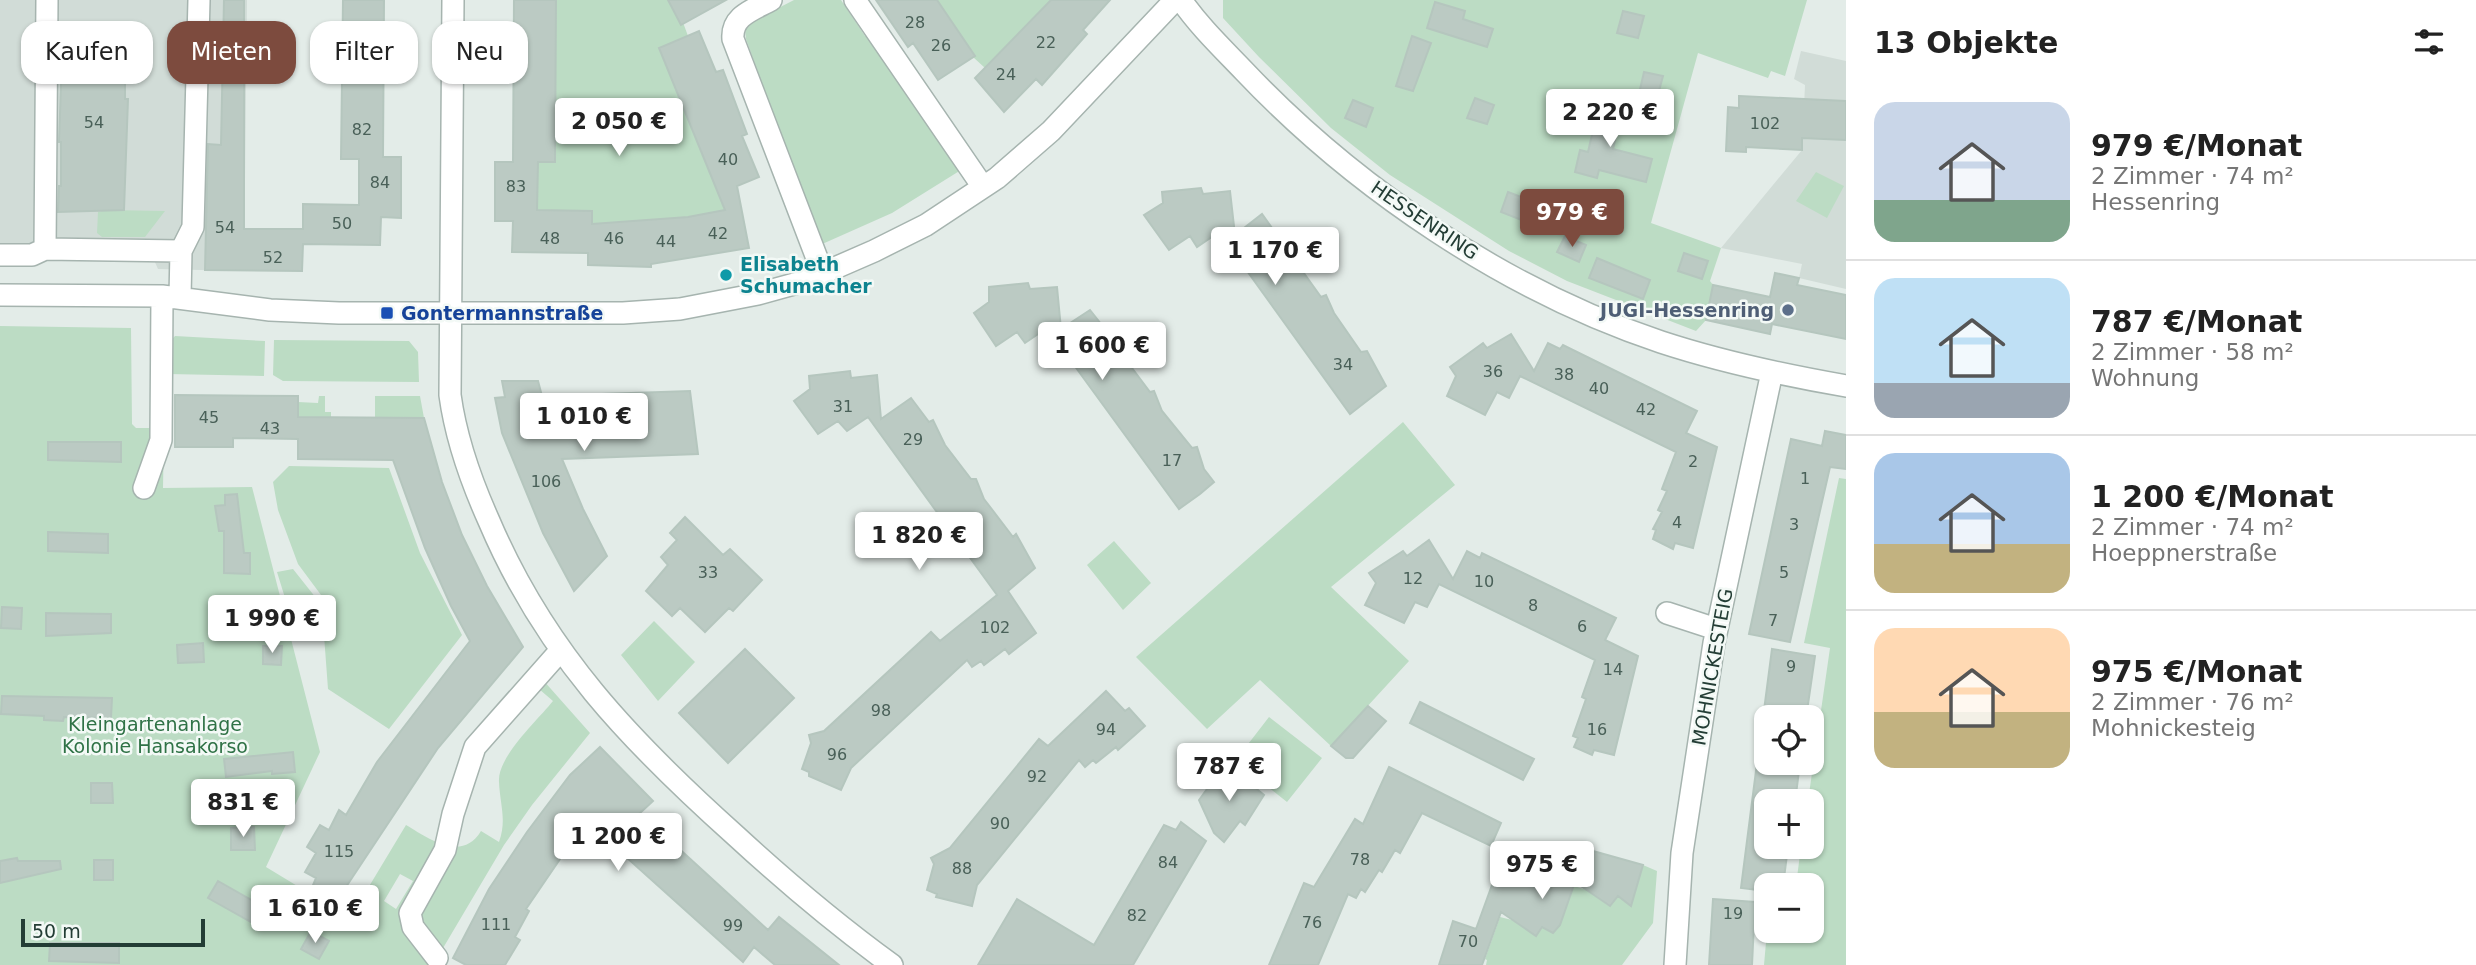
<!DOCTYPE html>
<html lang="de">
<head>
<meta charset="utf-8">
<style>
  :root { --surface:#fff; --page:#f2f2f2; --text:#222; --muted:#767676; --line:#e0e0e0; --accent:#7d4b3e }
  body { margin:0; font-family:"DejaVu Sans",sans-serif; background:var(--page); color:var(--text); height:100vh; display:flex; flex-direction:column; font-size:26px; white-space:nowrap }
  * { box-sizing:border-box; margin:0 }
  p { font-size:23px; color:var(--muted) }
  .icon { flex:none; width:38px; height:38px; fill:none; stroke:currentColor; stroke-width:2; stroke-linecap:round; stroke-linejoin:round }
  .map { position:relative; flex:1; overflow:hidden }
  .details { display:flex; flex-direction:column; background:var(--surface); width:630px }
  .details>* { flex:none }
  .banner { position:absolute; left:21px; top:21px; width:665px; height:63px; display:flex; gap:14px }
  .tools { position:absolute; left:1754px; top:705px; display:grid; gap:14px }
  .tools a { display:grid; place-items:center; width:70px; height:70px; border-radius:14px; background:var(--surface); box-shadow:0 2px 5px #0004; font-size:35px }
  .scale { position:absolute; left:21px; bottom:18px; width:184px; box-sizing:border-box; padding-left:7px; border:4px solid #233d35; border-top:0; font-size:19px; line-height:24px; white-space:nowrap; color:#233d35; -webkit-text-stroke:5px #f3f9f6; paint-order:stroke }
  .price { position:absolute; translate:-50% -60px; padding:0 16px; border-radius:7px; background:#fff; color:#222; font-size:23px; line-height:46px; filter:drop-shadow(0 2px 4px #0008) }
  .price::after { content:''; position:absolute; left:50%; top:42px; width:21px; height:16px; margin-left:-10px; background:inherit; clip-path:polygon(0 0,100% 0,50% 100%) }
  .price.on { background:var(--accent); color:#fff }
  ul { padding:0; list-style:none }
  li { display:flex; align-items:center; gap:21px; height:175px; padding:0 28px }
  li+li { border-top:2px solid var(--line) }
  li span { display:grid; place-items:center; flex:none; width:196px; height:140px; border-radius:21px; color:#555 }
  li>.icon { margin-inline-start:auto }
  span .icon { width:84px; height:84px; fill:#fffc; stroke-width:1 }
  li b { font-size:30px }
  h2 { display:flex; justify-content:space-between; align-items:center; height:84px; padding:0 28px; font-size:30px }
  .pill { padding:0 24px; border-radius:21px; background:var(--surface); box-shadow:0 2px 5px #0004; font-size:24px; line-height:63px }
  .pill.on { background:var(--accent); color:#fff }
  main { display:flex; flex:1; min-height:0 }
  .map>svg:first-child { display:block }
  .built { fill:#d1dcd7 }
  .green { fill:#bcdcc4; fill-rule:evenodd }
  .building { fill:#bbcac3; stroke:#b5c6be; stroke-width:2 }
  .lines { fill:none; stroke-linecap:round; stroke-linejoin:round }
  .minor-casing { stroke:#a6b4af; stroke-width:24 }
  .minor { stroke:#fff; stroke-width:21 }
  .culture-dot { fill:#0f9aa8; stroke:#f3f9f6; stroke-width:2.5 }
  .service-dot { fill:#5c6f8a; stroke:#f3f9f6; stroke-width:2.5 }
  .transit-dot { fill:#1a4fb4; stroke:#f3f9f6; stroke-width:2.5 }
  .labels { text-anchor:middle; stroke-width:5; stroke-linejoin:round; paint-order:stroke }
  .number-label { font-size:16px; fill:#496058 }
  .street-label { font-size:19px; fill:#233d35; stroke:#f3f9f6 }
  .culture-label { font-size:19px; font-weight:bold; fill:#0d838f; stroke:#f3f9f6; text-anchor:start }
  .service-label { font-size:19px; font-weight:bold; fill:#4e5e75; stroke:#f3f9f6; text-anchor:end }
  .transit-label { font-size:19px; font-weight:bold; fill:#164399; stroke:#f3f9f6; text-anchor:start }
  .park-label { font-size:19px; fill:#2f7246; stroke:#f3f9f6 }
</style>
</head>
<body>
<main>
<div class="map">
<svg width="1846" height="965" viewBox="0 0 1846 965">
  <rect width="100%" height="100%" fill="#e3ece8"/>
  <path class="built" d="M 0,0 L 247,0 L 244,271 L 158,269 L 154,260 L 39,259 L 0,262 Z
    M 1801,51 L 1846,61 L 1846,289 L 1799,278 L 1802,264 L 1721,248 L 1802,150 L 1805,85 L 1794,79 Z"/>
  <path class="green" d="M 556,0 L 668,0 L 678,19 L 681,17 L 688,36 L 659,48 L 718,193 L 722,192 L 725,210 L 688,217 L 592,224 L 592,211 L 537,210 L 538,162 L 555,162 Z
    M 794,0 L 841,0 L 865,36 L 873,37 L 961,170 L 892,213 L 820,245 L 746,39 L 745,30 L 753,21 Z
    M 937,0 L 1051,0 L 985,68 L 973,57 Z
    M 1223,0 L 1807,0 L 1785,76 L 1771,71 L 1768,78 L 1698,53 L 1651,223 L 1721,248 L 1710,281 L 1713,285 L 1706,320 L 1696,331 L 1567,281 L 1509,251 L 1390,175 L 1331,128 L 1259,57 L 1223,18 Z
    M 1816,172 L 1844,186 L 1827,218 L 1796,201 Z
    M 106,210 L 165,211 L 145,237 L 102,237 L 97,233 L 98,212 Z
    M 0,326 L 131,328 L 132,424 L 136,428 L 164,428 L 163,488 L 252,487 L 320,752 L 266,867 L 350,918 L 406,825 C 428,838 462,863 481,831 L 499,842 C 507,820 500,805 499,782 C 497,757 537,721 553,701 L 539,689 L 543,680 L 590,733 L 532,805 L 504,845 L 433,965 L 0,965 ZM 400,874 L 413,881 L 396,909 L 384,901 Z
    M 175,336 L 265,341 L 264,376 L 168,374 L 169,343 Z
    M 274,340 L 409,341 L 418,352 L 419,382 L 283,381 L 273,375 Z
    M 319,396 L 325,396 L 325,412 L 331,412 L 331,417 L 298,417 L 298,402 L 318,403 Z
    M 375,396 L 420,396 L 424,418 L 375,418 Z
    M 1403,422 L 1455,485 L 1331,587 L 1409,661 L 1331,746 L 1260,680 L 1207,729 L 1136,657 Z
    M 289,466 L 389,468 L 420,553 L 462,635 L 389,729 L 328,689 L 321,595 L 298,564 L 278,510 L 273,482 Z
    M 1839,478 L 1846,479 L 1846,965 L 1764,965 L 1767,931 L 1811,931 L 1811,886 L 1796,885 L 1801,847 L 1811,847 L 1811,802 L 1808,801 L 1830,648 L 1804,643 Z
    M 1114,541 L 1151,583 L 1123,610 L 1087,565 Z
    M 293,569 L 316,598 L 318,623 L 311,628 L 290,614 L 277,572 Z
    M 654,621 L 695,662 L 658,701 L 621,655 Z
    M 1269,717 L 1322,758 L 1287,802 L 1235,761 Z
    M 1643,865 L 1657,871 L 1653,923 L 1622,965 L 1486,965 L 1487,960 L 1485,959 L 1500,917 L 1512,920 L 1535,935 L 1542,927 L 1553,933 L 1560,925 L 1574,886 L 1587,890 L 1609,906 L 1618,896 L 1628,904 L 1634,896 Z"/>
  <path class="building" d="M 224,0 L 244,0 L 244,229 L 303,229 L 303,204 L 359,205 L 359,159 L 341,159 L 343,0 L 384,0 L 383,157 L 401,157 L 401,218 L 381,217 L 380,245 L 303,244 L 302,271 L 205,270 L 208,144 L 221,145 Z
    M 514,0 L 556,0 L 555,162 L 538,162 L 537,210 L 592,211 L 592,224 L 688,217 L 725,210 L 659,48 L 699,31 L 716,72 L 723,70 L 747,134 L 742,136 L 759,177 L 737,186 L 749,248 L 651,264 L 651,267 L 588,265 L 588,253 L 512,252 L 513,221 L 495,221 L 495,162 L 513,162 Z
    M 668,0 L 726,0 L 681,25 Z
    M 876,0 L 937,0 L 975,56 L 938,80 L 913,43 L 908,47 Z
    M 1051,0 L 1110,0 L 1083,30 L 1087,34 L 1042,85 L 1036,79 L 1004,112 L 975,78 Z
    M 1435,2 L 1465,11 L 1463,19 L 1493,29 L 1487,47 L 1427,28 Z
    M 1623,11 L 1644,16 L 1638,38 L 1617,33 Z
    M 60,32 L 125,35 L 125,99 L 128,99 L 124,210 L 58,212 L 59,186 L 61,186 L 61,142 L 59,142 L 62,58 L 60,58 Z
    M 1412,36 L 1431,43 L 1413,91 L 1396,86 Z
    M 1644,72 L 1663,76 L 1656,102 L 1638,98 Z
    M 1739,96 L 1846,101 L 1846,140 L 1802,138 L 1802,150 L 1746,147 L 1746,152 L 1726,151 L 1728,107 L 1739,108 Z
    M 1475,98 L 1494,105 L 1487,124 L 1467,118 Z
    M 1353,100 L 1373,108 L 1366,127 L 1345,118 Z
    M 1600,100 L 1623,106 L 1613,149 L 1652,159 L 1646,182 L 1599,170 L 1597,178 L 1575,172 L 1580,150 L 1588,152 Z
    M 1201,188 L 1203,194 L 1230,191 L 1235,235 L 1262,214 L 1280,239 L 1285,238 L 1301,269 L 1321,297 L 1326,295 L 1334,313 L 1361,352 L 1367,351 L 1386,386 L 1350,414 L 1219,232 L 1197,247 L 1190,236 L 1169,250 L 1144,215 L 1163,203 L 1162,192 Z
    M 1508,192 L 1532,201 L 1524,221 L 1501,212 Z
    M 1565,236 L 1586,245 L 1579,262 L 1557,252 Z
    M 1684,253 L 1708,261 L 1702,279 L 1678,271 Z
    M 1597,258 L 1650,280 L 1643,299 L 1589,278 Z
    M 1775,273 L 1799,278 L 1797,285 L 1846,295 L 1846,339 L 1772,324 L 1770,334 L 1706,320 L 1713,285 L 1770,297 Z
    M 1028,283 L 1030,289 L 1057,287 L 1061,329 L 1090,310 L 1109,334 L 1112,332 L 1132,368 L 1150,392 L 1154,391 L 1162,411 L 1192,448 L 1197,447 L 1204,469 L 1214,482 L 1200,494 L 1179,509 L 1047,328 L 1025,343 L 1017,332 L 996,346 L 974,313 L 989,302 L 989,287 Z
    M 1511,334 L 1534,371 L 1548,343 L 1560,349 L 1563,345 L 1697,411 L 1686,433 L 1717,447 L 1693,548 L 1675,543 L 1673,549 L 1653,539 L 1656,530 L 1653,529 L 1662,512 L 1658,510 L 1667,491 L 1662,489 L 1676,452 L 1520,376 L 1509,398 L 1497,392 L 1485,415 L 1447,396 L 1456,376 L 1450,367 L 1483,343 L 1487,348 Z
    M 850,371 L 851,378 L 877,375 L 881,419 L 911,398 L 929,422 L 933,420 L 945,445 L 971,479 L 976,479 L 984,499 L 1013,537 L 1016,534 L 1035,568 L 1008,591 L 1036,633 L 1009,654 L 1005,649 L 984,665 L 981,661 L 972,667 L 967,660 L 851,768 L 841,790 L 809,776 L 809,772 L 802,769 L 811,743 L 809,735 L 824,731 L 931,632 L 940,641 L 997,595 L 868,417 L 847,431 L 838,421 L 818,434 L 794,401 L 810,389 L 809,376 Z
    M 502,381 L 538,381 L 542,396 L 690,391 L 698,454 L 562,459 L 583,509 L 607,556 L 574,591 L 543,533 L 502,433 L 495,398 L 505,397 Z
    M 175,395 L 298,396 L 298,417 L 424,418 L 442,482 L 462,535 L 487,586 L 523,647 L 438,748 L 342,893 L 330,886 L 307,915 L 302,912 L 316,878 L 305,872 L 316,853 L 307,847 L 320,825 L 329,830 L 339,810 L 346,815 L 377,762 L 470,641 L 451,606 L 425,548 L 393,460 L 298,459 L 298,439 L 233,438 L 233,447 L 175,447 Z
    M 1825,431 L 1846,435 L 1846,469 L 1830,467 L 1790,642 L 1749,634 L 1791,439 L 1822,446 Z
    M 48,442 L 121,442 L 121,462 L 48,460 Z
    M 237,494 L 244,553 L 250,553 L 250,574 L 224,573 L 224,531 L 219,531 L 215,506 L 225,505 L 225,495 Z
    M 685,517 L 723,555 L 730,549 L 762,580 L 733,611 L 729,608 L 705,632 L 680,608 L 672,616 L 646,591 L 668,565 L 661,557 L 677,540 L 670,533 Z
    M 48,532 L 108,534 L 108,553 L 48,551 Z
    M 1429,540 L 1453,579 L 1467,551 L 1480,558 L 1482,553 L 1616,618 L 1605,640 L 1638,656 L 1614,755 L 1594,750 L 1592,755 L 1574,747 L 1578,738 L 1573,736 L 1586,699 L 1582,697 L 1595,660 L 1439,584 L 1427,607 L 1415,602 L 1404,623 L 1365,605 L 1376,583 L 1369,573 L 1403,551 L 1407,556 Z
    M 240,600 L 260,601 L 259,623 L 238,621 Z
    M 2,607 L 22,608 L 21,629 L 1,628 Z
    M 46,613 L 111,614 L 111,633 L 46,636 Z
    M 203,643 L 204,662 L 178,663 L 177,645 Z
    M 263,646 L 282,646 L 281,665 L 263,664 Z
    M 745,649 L 794,698 L 728,763 L 679,713 Z
    M 1772,649 L 1815,656 L 1806,718 L 1763,718 Z
    M 1106,691 L 1125,711 L 1129,708 L 1145,726 L 1118,750 L 1116,747 L 1096,763 L 1093,760 L 1085,767 L 1079,760 L 977,885 L 972,906 L 936,897 L 937,894 L 927,890 L 934,864 L 931,858 L 950,848 L 1039,739 L 1048,746 Z
    M 2,696 L 112,698 L 111,718 L 64,717 L 63,721 L 44,720 L 44,716 L 1,714 Z
    M 1420,702 L 1534,759 L 1523,780 L 1410,723 Z
    M 1368,706 L 1386,721 L 1353,758 L 1346,758 L 1331,746 Z
    M 600,747 L 653,801 L 640,813 L 768,930 L 779,917 L 839,965 L 775,965 L 754,947 L 743,962 L 586,821 L 526,909 L 529,911 L 515,937 L 520,940 L 505,965 L 466,965 L 453,958 L 489,889 L 527,832 L 570,775 Z
    M 293,752 L 295,772 L 272,774 L 272,771 L 226,777 L 224,759 Z
    M 1757,763 L 1800,763 L 1795,802 L 1766,802 L 1766,847 L 1788,847 L 1783,886 L 1766,886 L 1766,891 L 1741,888 Z
    M 1223,767 L 1244,784 L 1247,781 L 1264,795 L 1245,825 L 1240,821 L 1224,842 L 1214,833 L 1199,800 Z
    M 1389,767 L 1501,823 L 1491,846 L 1422,813 L 1400,853 L 1395,850 L 1382,872 L 1379,870 L 1365,892 L 1361,889 L 1356,898 L 1348,894 L 1318,965 L 1269,965 L 1304,883 L 1314,887 L 1355,819 L 1363,824 Z
    M 91,783 L 112,783 L 113,803 L 91,803 Z
    M 1181,822 L 1206,841 L 1133,965 L 978,965 L 1017,899 L 1094,945 L 1164,825 L 1176,830 Z
    M 254,827 L 255,850 L 231,850 L 231,828 Z
    M 1568,844 L 1643,865 L 1631,906 L 1618,896 L 1610,906 L 1575,882 L 1560,925 L 1553,933 L 1542,927 L 1536,936 L 1501,912 L 1482,965 L 1439,965 L 1453,921 L 1476,929 L 1496,874 L 1530,886 L 1531,882 L 1551,889 Z
    M 17,858 L 18,861 L 60,861 L 61,869 L 0,883 L 0,861 Z
    M 94,860 L 113,860 L 113,880 L 94,880 Z
    M 218,881 L 267,909 L 258,926 L 208,898 Z
    M 1713,899 L 1755,902 L 1752,965 L 1709,965 Z
    M 311,931 L 329,941 L 319,959 L 301,949 Z
    M 50,943 L 119,943 L 119,963 L 49,961 Z"/>
  <g class="lines">
    <g class="minor-casing">
      <path id="minor" d="M 453,0 L 450,395 C 456,439 471,481 489,521 C 545,653 631,742 736,836 C 786,882 837,925 892,965
        M 771,0 C 753,10 731,16 733,39 L 823,274
        M 855,0 L 983,187
        M 1181,0 C 1199,26 1222,48 1244,71 C 1355,188 1507,291 1661,342 C 1722,362 1783,375 1846,386
        M 45,249 L 47,0
        M 0,255 L 32,255 L 45,249 L 181,251
        M 0,295 L 162,296 L 270,310 L 339,313 L 623,313 L 680,309 L 758,294 L 805,281 L 874,251 L 926,225 L 997,178 L 1051,131 L 1175,0
        M 180,297 L 181,251 L 193,227 L 199,0
        M 144,488 L 161,440 L 162,296
        M 1667,613 L 1716,629
        M 437,958 L 413,927 L 410,913 L 445,850 L 453,814 L 475,747 L 560,651
        M 1675,965 L 1682,853 L 1714,643 L 1772,372"/>
    </g>
    <use href="#minor" class="minor"/>
  </g>
  <circle class="culture-dot" cx="726" cy="275" r="7"/>
  <circle class="service-dot" cx="1788" cy="310" r="7"/>
  <rect class="transit-dot" x="380" y="306" width="14" height="14" rx="3.5"/>
  <g class="labels">
    <g class="number-label">
      <text x="915" y="28">28</text>
      <text x="1046" y="48">22</text>
      <text x="941" y="51">26</text>
      <text x="1006" y="80">24</text>
      <text x="94" y="128">54</text>
      <text x="1765" y="129">102</text>
      <text x="362" y="135">82</text>
      <text x="728" y="165">40</text>
      <text x="380" y="188">84</text>
      <text x="516" y="192">83</text>
      <text x="342" y="229">50</text>
      <text x="225" y="233">54</text>
      <text x="718" y="239">42</text>
      <text x="550" y="244">48</text>
      <text x="614" y="244">46</text>
      <text x="666" y="247">44</text>
      <text x="273" y="263">52</text>
      <text x="1343" y="370">34</text>
      <text x="1493" y="377">36</text>
      <text x="1564" y="380">38</text>
      <text x="1599" y="394">40</text>
      <text x="843" y="412">31</text>
      <text x="1646" y="415">42</text>
      <text x="209" y="423">45</text>
      <text x="270" y="434">43</text>
      <text x="913" y="445">29</text>
      <text x="1172" y="466">17</text>
      <text x="1693" y="467">2</text>
      <text x="1805" y="484">1</text>
      <text x="546" y="487">106</text>
      <text x="1677" y="528">4</text>
      <text x="1794" y="530">3</text>
      <text x="708" y="578">33</text>
      <text x="1784" y="578">5</text>
      <text x="1413" y="584">12</text>
      <text x="1484" y="587">10</text>
      <text x="1533" y="611">8</text>
      <text x="1773" y="626">7</text>
      <text x="1582" y="632">6</text>
      <text x="995" y="633">102</text>
      <text x="1791" y="672">9</text>
      <text x="1613" y="675">14</text>
      <text x="881" y="716">98</text>
      <text x="1106" y="735">94</text>
      <text x="1597" y="735">16</text>
      <text x="837" y="760">96</text>
      <text x="1037" y="782">92</text>
      <text x="1000" y="829">90</text>
      <text x="339" y="857">115</text>
      <text x="1360" y="865">78</text>
      <text x="1168" y="868">84</text>
      <text x="962" y="874">88</text>
      <text x="1733" y="919">19</text>
      <text x="1137" y="921">82</text>
      <text x="1312" y="928">76</text>
      <text x="496" y="930">111</text>
      <text x="733" y="931">99</text>
      <text x="1468" y="947">70</text>
    </g>
    <g class="street-label">
      <text transform="translate(1425 220) rotate(34)" y="7">HESSENRING</text>
      <text transform="translate(1712 667) rotate(-80)" y="7">MOHNICKESTEIG</text>
    </g>
    <g class="culture-label">
      <text x="740" y="271">Elisabeth<tspan x="740" dy="22">Schumacher</tspan></text>
    </g>
    <g class="service-label">
      <text x="1774" y="317">JUGI-Hessenring</text>
    </g>
    <g class="transit-label">
      <text x="401" y="320">Gontermannstraße</text>
    </g>
    <g class="park-label">
      <text x="155" y="731">Kleingartenanlage<tspan x="155" dy="22">Kolonie Hansakorso</tspan></text>
    </g>
  </g>
</svg>
<div class="tools">
<a><svg class="icon" aria-label="locate" viewBox="0 0 24 24"><circle cx="12" cy="12" r="6"/><path d="M12 2v4M12 18v4M2 12h4M18 12h4"/></svg></a>
<a>+</a>
<a>−</a>
</div>
<div class="scale">50 m</div>
<b class="price" style="left:1610px;top:149px">2 220 €</b>
<b class="price" style="left:619px;top:158px">2 050 €</b>
<b class="price on" style="left:1572px;top:249px">979 €</b>
<b class="price" style="left:1275px;top:287px">1 170 €</b>
<b class="price" style="left:1102px;top:382px">1 600 €</b>
<b class="price" style="left:584px;top:453px">1 010 €</b>
<b class="price" style="left:919px;top:572px">1 820 €</b>
<b class="price" style="left:272px;top:655px">1 990 €</b>
<b class="price" style="left:1229px;top:803px">787 €</b>
<b class="price" style="left:243px;top:839px">831 €</b>
<b class="price" style="left:618px;top:873px">1 200 €</b>
<b class="price" style="left:1542px;top:901px">975 €</b>
<b class="price" style="left:315px;top:945px">1 610 €</b>
<div class="banner">
<a class="pill">Kaufen</a>
<a class="pill on">Mieten</a>
<a class="pill">Filter</a>
<a class="pill">Neu</a>
</div>
</div>
<section class="details">
<h2>13 Objekte<svg class="icon" aria-label="filters" viewBox="0 0 24 24"><path d="M4 7h16M4 17h16"/><circle cx="9" cy="7" r="2"/><circle cx="15" cy="17" r="2"/></svg></h2>
<ul>
<li><span style="background:linear-gradient(#c9d6e8 70%,#7fa58c 0)"><svg class="icon" aria-label="home" viewBox="0 0 24 24"><path d="M3 11l9-7 9 7M6 9v11h12V9"/></svg></span><div><b>979 €/Monat</b><p>2 Zimmer · 74 m²</p><p>Hessenring</p></div></li>
<li><span style="background:linear-gradient(#bfe0f5 75%,#9aa5b1 0)"><svg class="icon" aria-label="home" viewBox="0 0 24 24"><path d="M3 11l9-7 9 7M6 9v11h12V9"/></svg></span><div><b>787 €/Monat</b><p>2 Zimmer · 58 m²</p><p>Wohnung</p></div></li>
<li><span style="background:linear-gradient(#a9c7e8 65%,#c2b280 0)"><svg class="icon" aria-label="home" viewBox="0 0 24 24"><path d="M3 11l9-7 9 7M6 9v11h12V9"/></svg></span><div><b>1 200 €/Monat</b><p>2 Zimmer · 74 m²</p><p>Hoeppnerstraße</p></div></li>
<li><span style="background:linear-gradient(#ffd9b3 60%,#c2b280 0)"><svg class="icon" aria-label="home" viewBox="0 0 24 24"><path d="M3 11l9-7 9 7M6 9v11h12V9"/></svg></span><div><b>975 €/Monat</b><p>2 Zimmer · 76 m²</p><p>Mohnickesteig</p></div></li>
</ul>
</section>
</main>
</body>
</html>
